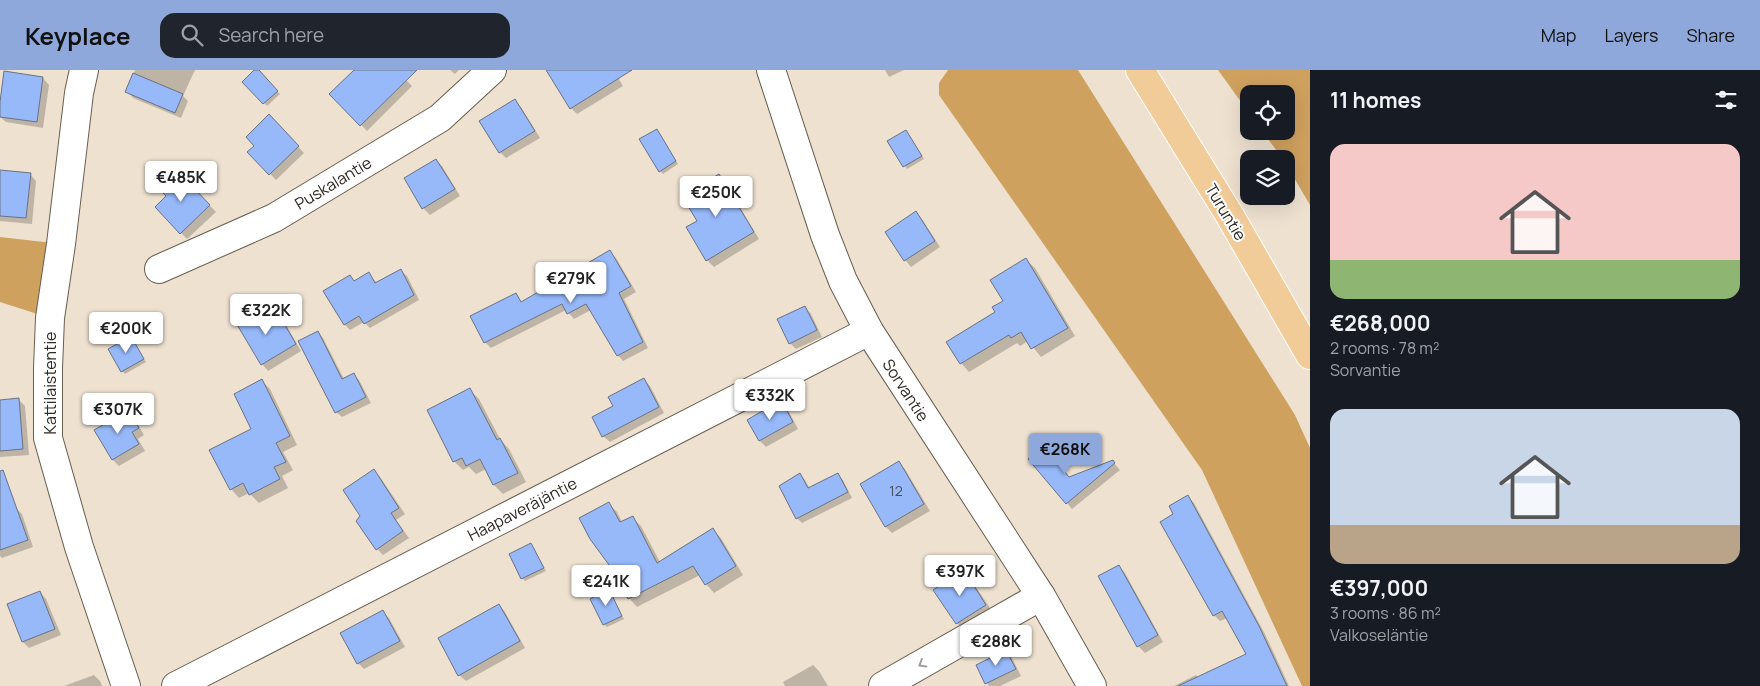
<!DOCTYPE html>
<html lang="en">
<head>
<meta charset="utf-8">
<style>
  :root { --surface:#171b24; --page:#20242c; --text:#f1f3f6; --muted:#9ea1a6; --accent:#8fa8db }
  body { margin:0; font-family:Manrope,sans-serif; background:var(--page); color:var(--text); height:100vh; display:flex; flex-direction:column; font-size:19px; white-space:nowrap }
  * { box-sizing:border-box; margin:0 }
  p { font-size:16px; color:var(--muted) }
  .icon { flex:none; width:28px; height:28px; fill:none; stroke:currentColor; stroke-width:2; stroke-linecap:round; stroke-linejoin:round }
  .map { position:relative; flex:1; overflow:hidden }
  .panel { display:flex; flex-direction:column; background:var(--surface); width:450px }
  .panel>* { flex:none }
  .tools { position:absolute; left:1240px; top:15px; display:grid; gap:10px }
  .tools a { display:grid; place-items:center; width:55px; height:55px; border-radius:10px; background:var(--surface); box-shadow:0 5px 20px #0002; font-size:25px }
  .price { position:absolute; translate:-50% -42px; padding:0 11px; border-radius:5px; background:#fff; color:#222; font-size:16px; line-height:32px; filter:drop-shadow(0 1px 2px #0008) }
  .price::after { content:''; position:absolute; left:50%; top:30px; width:15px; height:11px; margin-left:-8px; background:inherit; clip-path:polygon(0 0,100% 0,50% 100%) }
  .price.current { background:var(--accent); color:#111 }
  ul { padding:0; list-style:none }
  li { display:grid; align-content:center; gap:10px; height:265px; padding:0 20px }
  li span { display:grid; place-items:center; height:155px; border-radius:15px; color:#555 }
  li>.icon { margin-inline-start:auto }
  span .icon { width:90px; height:90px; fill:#fffc; stroke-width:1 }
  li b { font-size:21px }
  h2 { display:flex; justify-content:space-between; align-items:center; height:60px; padding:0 20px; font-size:21px }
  header { display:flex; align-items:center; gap:30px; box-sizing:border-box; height:70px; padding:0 25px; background:var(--accent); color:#111 }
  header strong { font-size:24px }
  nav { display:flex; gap:28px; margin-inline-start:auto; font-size:18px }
  .search { width:350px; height:45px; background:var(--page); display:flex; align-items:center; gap:12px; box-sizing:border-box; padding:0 18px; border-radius:15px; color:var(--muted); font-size:19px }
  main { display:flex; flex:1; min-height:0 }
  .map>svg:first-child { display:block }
  .forest { fill:#cfa15f }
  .shadow { fill:#0003 }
  .building { fill:#97b9fa; stroke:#697282 }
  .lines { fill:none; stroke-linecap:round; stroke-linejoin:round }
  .minor-casing { stroke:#685d4e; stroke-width:30 }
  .secondary-casing { stroke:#685d4e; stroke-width:30 }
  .trunk-casing { stroke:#fff; stroke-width:30 }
  .minor { stroke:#fff; stroke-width:28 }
  .secondary { stroke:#fff; stroke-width:28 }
  .trunk { stroke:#f2cc98; stroke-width:28 }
  .oneway { stroke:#a19f9c }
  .labels { text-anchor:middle; stroke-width:4; stroke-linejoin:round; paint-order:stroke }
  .number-label { font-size:14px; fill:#484e59 }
  .street-label { font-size:16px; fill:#2e2a23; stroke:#fff }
</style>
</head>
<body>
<header>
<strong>Keyplace</strong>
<div class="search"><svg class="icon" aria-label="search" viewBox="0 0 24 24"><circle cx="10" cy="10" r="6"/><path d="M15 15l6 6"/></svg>Search here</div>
<nav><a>Map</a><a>Layers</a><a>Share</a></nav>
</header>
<main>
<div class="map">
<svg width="1310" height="616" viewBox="0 0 1310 616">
  <rect width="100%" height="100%" fill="#eee1d0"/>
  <path class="forest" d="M 948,0 L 1078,0 L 1295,345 L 1310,378 L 1310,616 L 1302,616 L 1202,400 L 939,25 L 939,13 Z
    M 1218,0 L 1310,0 L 1310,135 L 1286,94 L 1286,89 L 1283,89 L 1262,61 L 1286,61 L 1286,24 L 1249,24 L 1249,43 Z
    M 0,167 L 61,174 L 50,248 L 0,232 Z"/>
  <path class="shadow" d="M 135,0 L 195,0 L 183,26 L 188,31 L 181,48 L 133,28 L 127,21 Z
    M 256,0 L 280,24 L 267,36 L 244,12 Z
    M 355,0 L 396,0 L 412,16 L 367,61 L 331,24 Z
    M 450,0 L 459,0 L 455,4 Z
    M 551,0 L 629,0 L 617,6 L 623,16 L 577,44 L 571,38 Z
    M 885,0 L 904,0 L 889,7 Z
    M 5,3 L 43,8 L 49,15 L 43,58 L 6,52 L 0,47 Z
    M 515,31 L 521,37 L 540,68 L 506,88 L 500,82 Z
    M 269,46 L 304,83 L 276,110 L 249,82 L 256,76 Z
    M 659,63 L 678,94 L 663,104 L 660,101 Z
    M 908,64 L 924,89 L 907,99 L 889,71 Z
    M 436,90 L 442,96 L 460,126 L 430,145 L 423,138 L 406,109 Z
    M 0,101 L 30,104 L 36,111 L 32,154 L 0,151 Z
    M 178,103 L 216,142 L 187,169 L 156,137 L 167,126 Z
    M 718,106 L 725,112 L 759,169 L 714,197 L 707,190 L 688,158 L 699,151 Z
    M 915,143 L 922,149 L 940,177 L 911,197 L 905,190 Z
    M 610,182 L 616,188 L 636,222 L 624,229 L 648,278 L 623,291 L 618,285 L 591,240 L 574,249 L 566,240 L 491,278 L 485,272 L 472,247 L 516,225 L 523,233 Z
    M 1026,190 L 1035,198 L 1075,266 L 1041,287 L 1028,271 L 1020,276 L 1017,273 L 969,302 L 961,293 L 1004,231 Z
    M 401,201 L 407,206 L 419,230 L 370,258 L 364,252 L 350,260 L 345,255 L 350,207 L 355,212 L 369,204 L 377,213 Z
    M 805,237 L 811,244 L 822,267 L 796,279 L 790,273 Z
    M 259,241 L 268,253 L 279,247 L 285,253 L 301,281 L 268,301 L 262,294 Z
    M 318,262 L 323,268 L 344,309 L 354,305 L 359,310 L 371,333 L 342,347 L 336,342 Z
    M 130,267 L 146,292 L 125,304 L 122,301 Z
    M 644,309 L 650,316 L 664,343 L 610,372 L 603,366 L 615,337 Z
    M 262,311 L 270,319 L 297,375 L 283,382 L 293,400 L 282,406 L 288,418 L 259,433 L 249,423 L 239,428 L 231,419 L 253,359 Z
    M 470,320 L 479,329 L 500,369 L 509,379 L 526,412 L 503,424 L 494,415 L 486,399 L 476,404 L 469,397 L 463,400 L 454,391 Z
    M 19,330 L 25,336 L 29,385 L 0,387 L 0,331 Z
    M 780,332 L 787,338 L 798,359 L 766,377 L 760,371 Z
    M 128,342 L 134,348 L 144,365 L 138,369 L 145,381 L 119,396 L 113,390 L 96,360 Z
    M 1049,383 L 1070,408 L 1113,392 L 1120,400 L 1072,439 L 1067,433 Z
    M 899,393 L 905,399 L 930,441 L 892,463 L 886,457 L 861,415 Z
    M 374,401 L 380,407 L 405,444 L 396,450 L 409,468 L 383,485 L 377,479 L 362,447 Z
    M 800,404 L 805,410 L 810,419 L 837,405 L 843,410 L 852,428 L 802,453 L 797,448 Z
    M 1188,427 L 1194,433 L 1265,564 L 1289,616 L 1174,616 L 1196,605 L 1199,608 L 1248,584 L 1227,548 L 1220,551 L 1214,545 L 1175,445 Z
    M 609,434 L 617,442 L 622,452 L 632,447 L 641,456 L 660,492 L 712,459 L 721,468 L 743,505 L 714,523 L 706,514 L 700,505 L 637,537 L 629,528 Z
    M 16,438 L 22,444 L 33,477 L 2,488 L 0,486 L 0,443 Z
    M 531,474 L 546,501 L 525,511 L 522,508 Z
    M 1119,496 L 1125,503 L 1163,572 L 1145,583 L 1138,576 L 1100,507 Z
    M 964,502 L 970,508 L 992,541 L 963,560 L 957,553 L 935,521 Z
    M 608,521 L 624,549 L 607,557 L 604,554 Z
    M 40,522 L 46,529 L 61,565 L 29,578 L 23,572 Z
    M 499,535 L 505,542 L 525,578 L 466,611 L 459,605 Z
    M 382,541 L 389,548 L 405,577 L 364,599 L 358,593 Z
    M 1006,582 L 1012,588 L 1021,606 L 1000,616 L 989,616 L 978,596 Z
    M 813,595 L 819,601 L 828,616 L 785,616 L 783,612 Z
    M 94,605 L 100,611 L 102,616 L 64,616 Z"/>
  <path class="building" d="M 254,0 L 259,0 L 278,21 L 263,34 L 242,12 Z
    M 354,0 L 417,0 L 360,56 L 329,24 Z
    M 546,0 L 632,0 L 570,39 Z
    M 4,1 L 43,7 L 37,52 L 0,47 L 0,32 Z
    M 133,3 L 183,24 L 175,43 L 125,22 Z
    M 515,29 L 535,61 L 499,83 L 479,51 Z
    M 269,44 L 299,76 L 269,105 L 247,82 L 254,76 L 246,67 Z
    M 657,59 L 676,91 L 659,102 L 639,69 Z
    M 906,60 L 922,86 L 903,97 L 887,71 Z
    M 436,89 L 455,119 L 422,139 L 404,108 Z
    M 0,100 L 31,103 L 26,148 L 0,146 Z
    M 178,101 L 210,135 L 180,164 L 155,137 L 166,126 L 159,119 Z
    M 719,104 L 754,162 L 706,191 L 686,157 L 697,151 L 682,126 Z
    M 916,141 L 935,171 L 904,191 L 885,162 Z
    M 610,180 L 631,216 L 619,223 L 643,272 L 617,286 L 586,234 L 567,244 L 562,234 L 484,273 L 470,246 L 516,223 L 521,232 Z
    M 1026,188 L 1068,258 L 1031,279 L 1021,262 L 1011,268 L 1009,265 L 960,294 L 946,272 L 995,242 L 992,237 L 1003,231 L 990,210 Z
    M 401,199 L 414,225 L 364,254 L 359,246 L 344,255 L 323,221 L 350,205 L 354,211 L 369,202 L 375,213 Z
    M 805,236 L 817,260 L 789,274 L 777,249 Z
    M 259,240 L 267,252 L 279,245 L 296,274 L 261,295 L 236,253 Z
    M 318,261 L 342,309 L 354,303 L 366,327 L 335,343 L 298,271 Z
    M 131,266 L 144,289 L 121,302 L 108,279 Z
    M 644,308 L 659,337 L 602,367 L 592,347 L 613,336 L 608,327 Z
    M 262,309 L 290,366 L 276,373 L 286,392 L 274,397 L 280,409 L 249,425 L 243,413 L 230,420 L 209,380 L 251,359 L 234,324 Z
    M 470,318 L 497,370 L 500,368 L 518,403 L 493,415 L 480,389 L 466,396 L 462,388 L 453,392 L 427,340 Z
    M 19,328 L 23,379 L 0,381 L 0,330 Z
    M 781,330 L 793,352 L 759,371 L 747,350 Z
    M 128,340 L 139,358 L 132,362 L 139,374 L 112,390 L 94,360 Z
    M 1043,375 L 1069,407 L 1113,390 L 1115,393 L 1066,434 L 1028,389 Z
    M 899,391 L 924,434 L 885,457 L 860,414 Z
    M 374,399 L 399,438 L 391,443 L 403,461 L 376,480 L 356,451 L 360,446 L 343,420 Z
    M 3,400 L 28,470 L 0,480 L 0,401 Z
    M 800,403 L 808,418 L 838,403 L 848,422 L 796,449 L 779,416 Z
    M 1188,425 L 1259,556 L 1287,616 L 1178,616 L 1246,584 L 1222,541 L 1213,546 L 1160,452 L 1173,444 L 1169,436 Z
    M 609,432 L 620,452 L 633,446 L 657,493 L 713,458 L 736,496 L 705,515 L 693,496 L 628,529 L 620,516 L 623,514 L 590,469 L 579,448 Z
    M 531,473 L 544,498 L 521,509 L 509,484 Z
    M 1119,495 L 1158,565 L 1137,577 L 1098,506 Z
    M 964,500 L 986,535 L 956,554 L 933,520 Z
    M 609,519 L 622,546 L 603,555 L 590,529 Z
    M 40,521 L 55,559 L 22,572 L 7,534 Z
    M 499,534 L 520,571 L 458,606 L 438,568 Z
    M 383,540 L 400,571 L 357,594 L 340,563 Z
    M 1006,580 L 1016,599 L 985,614 L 976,595 Z"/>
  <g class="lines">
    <g class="minor-casing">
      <path id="minor" d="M 84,0 L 79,23 L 61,174 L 50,248 L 48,298 L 48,368 L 79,477 L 126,616
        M 159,199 L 274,148 L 440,48 L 492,0
        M 176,616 L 869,261
        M 883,616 L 1041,526"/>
    </g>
    <g class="secondary-casing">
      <path id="secondary" d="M 771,0 L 825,165 L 843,211 L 869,261 L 1041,526 L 1092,616"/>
    </g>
    <g class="trunk-casing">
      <path id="trunk" d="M 1140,0 L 1230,146 L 1310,285"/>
    </g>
    <use href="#minor" class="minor"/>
    <use href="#secondary" class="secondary"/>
    <use href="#trunk" class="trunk"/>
  </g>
  <defs><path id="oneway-chevron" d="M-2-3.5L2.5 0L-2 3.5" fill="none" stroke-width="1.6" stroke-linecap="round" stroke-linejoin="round" transform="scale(1.25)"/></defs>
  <use class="oneway" href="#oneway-chevron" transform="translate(922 594) rotate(150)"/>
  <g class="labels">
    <g class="number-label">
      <text x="896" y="426">12</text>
    </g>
    <g class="street-label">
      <text transform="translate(333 113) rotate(-31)" y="6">Puskalantie</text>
      <text transform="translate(1226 142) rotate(59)" y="6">Turuntie</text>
      <text transform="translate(50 313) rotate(-90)" y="6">Kattilaistentie</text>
      <text transform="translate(906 320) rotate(57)" y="6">Sorvantie</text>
      <text transform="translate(522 439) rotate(-27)" y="6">Haapaveräjäntie</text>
    </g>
  </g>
</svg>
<div class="tools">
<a><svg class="icon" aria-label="locate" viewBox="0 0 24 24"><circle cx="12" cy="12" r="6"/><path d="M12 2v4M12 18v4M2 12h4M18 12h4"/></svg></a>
<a><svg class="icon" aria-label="layers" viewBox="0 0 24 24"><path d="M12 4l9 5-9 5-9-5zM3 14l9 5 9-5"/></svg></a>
</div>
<b class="price" style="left:181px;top:133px">€485K</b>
<b class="price" style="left:716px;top:148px">€250K</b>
<b class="price" style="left:571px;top:234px">€279K</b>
<b class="price" style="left:266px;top:266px">€322K</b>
<b class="price" style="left:126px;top:284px">€200K</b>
<b class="price" style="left:770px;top:351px">€332K</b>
<b class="price" style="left:118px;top:365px">€307K</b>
<b class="price current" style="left:1065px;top:405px">€268K</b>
<b class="price" style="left:960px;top:527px">€397K</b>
<b class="price" style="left:606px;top:537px">€241K</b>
<b class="price" style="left:996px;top:597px">€288K</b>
</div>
<section class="panel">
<h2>11 homes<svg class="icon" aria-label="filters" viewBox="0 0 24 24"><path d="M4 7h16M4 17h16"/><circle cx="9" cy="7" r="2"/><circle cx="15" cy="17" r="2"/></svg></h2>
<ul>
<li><span style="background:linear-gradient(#f6c9c9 75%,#8fb573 0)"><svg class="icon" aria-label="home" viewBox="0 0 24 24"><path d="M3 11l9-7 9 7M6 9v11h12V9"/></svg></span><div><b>€268,000</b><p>2 rooms · 78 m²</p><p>Sorvantie</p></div></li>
<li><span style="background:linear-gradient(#c9d6e8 75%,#b9a48a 0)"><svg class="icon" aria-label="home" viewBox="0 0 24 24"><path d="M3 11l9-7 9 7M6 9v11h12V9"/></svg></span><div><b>€397,000</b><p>3 rooms · 86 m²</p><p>Valkoseläntie</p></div></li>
</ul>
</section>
</main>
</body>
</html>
